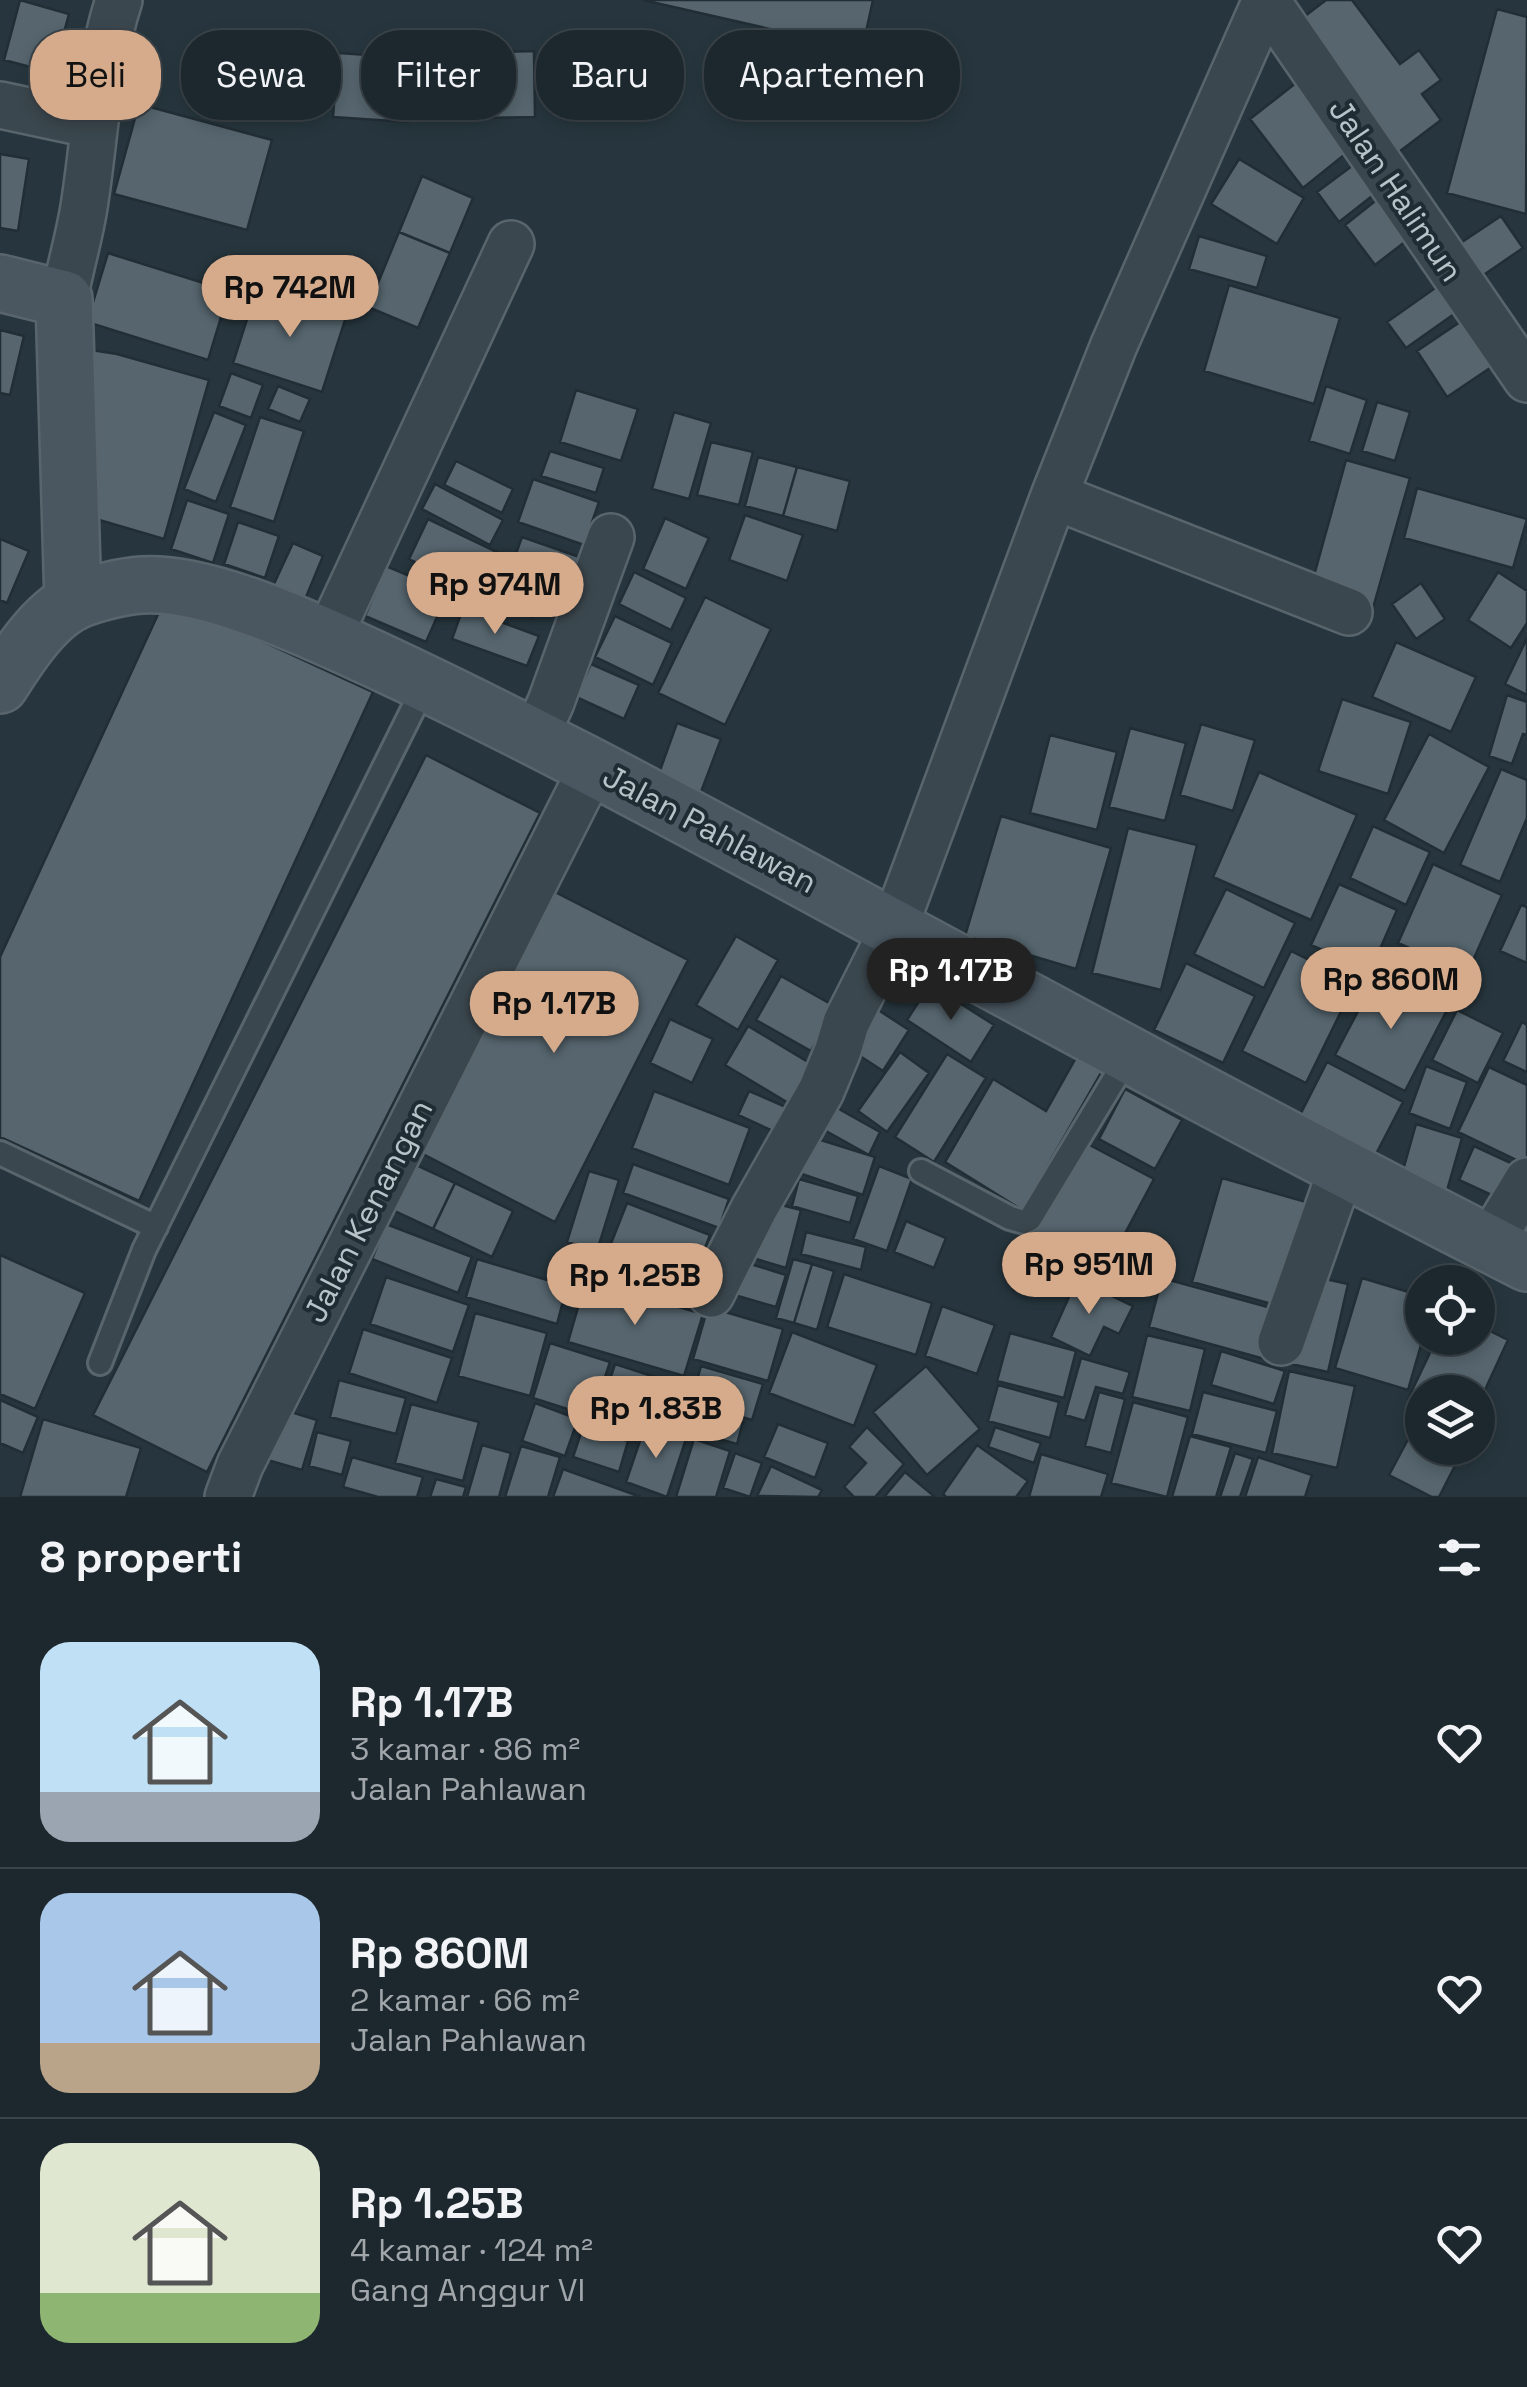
<!DOCTYPE html>
<html lang="id">
<head>
<meta charset="utf-8">
<style>
  :root { --surface:#1d282e; --page:#253036; --text:#f1f3f6; --muted:#a0a6aa; --line:#3b444a; --accent:#d6ab8b }
  body { margin:0; font-family:"Space Grotesk",sans-serif; background:var(--page); color:var(--text); height:100vh; display:flex; flex-direction:column; font-size:38px; white-space:nowrap }
  * { box-sizing:border-box; margin:0 }
  p { font-size:32px; color:var(--muted) }
  .icon { flex:none; width:55px; height:55px; fill:none; stroke:currentColor; stroke-width:2; stroke-linecap:round; stroke-linejoin:round }
  .map { position:relative; height:1497px; overflow:hidden }
  .drawer { display:flex; flex-direction:column; background:var(--surface); flex:1 }
  .drawer>* { flex:none }
  .guide { position:absolute; left:30px; top:30px; width:1000px; height:90px; display:flex; gap:20px }
  .controls { position:absolute; left:1405px; top:1265px; display:grid; gap:20px }
  .controls a { display:grid; place-items:center; width:90px; height:90px; border-radius:50%; background:var(--surface); box-shadow:0 5px 15px #0003,0 0 0 2px var(--line); font-size:50px }
  .price { position:absolute; translate:-50% -85px; padding:0 22px; border-radius:35px; background:var(--accent); color:#111; font-size:32px; line-height:65px; filter:drop-shadow(0 2px 5px #0008) }
  .price::after { content:''; position:absolute; left:50%; top:60px; width:30px; height:22px; margin-left:-15px; background:inherit; clip-path:polygon(0 0,100% 0,50% 100%) }
  .price.current { background:#222; color:#fff }
  ul { padding:0; list-style:none }
  li { display:flex; align-items:center; gap:30px; height:250px; padding:0 40px }
  li+li { border-top:2px solid var(--line) }
  li span { display:grid; place-items:center; flex:none; width:280px; height:200px; border-radius:30px; color:#555 }
  li>.icon { margin-inline-start:auto }
  span .icon { width:120px; height:120px; fill:#fffc; stroke-width:1 }
  li b { font-size:42px }
  h2 { display:flex; justify-content:space-between; align-items:center; height:120px; padding:0 40px; font-size:42px }
  .chip { padding:0 35px; border-radius:40px; background:var(--surface); box-shadow:0 5px 15px #0003,0 0 0 2px var(--line); font-size:35px; line-height:90px }
  .chip.current { background:var(--accent); color:#111 }
  .map>svg:first-child { display:block }
  .building { fill:#56656e; stroke:#222e35; stroke-width:2.5 }
  .lines { fill:none; stroke-linecap:round; stroke-linejoin:round }
  .lane-casing { stroke:#59656c; stroke-width:28 }
  .street-casing { stroke:#59656c; stroke-width:50 }
  .secondary-casing { stroke:#59656c; stroke-width:60 }
  .lane { stroke:#3b474e; stroke-width:22 }
  .street { stroke:#3b474e; stroke-width:45 }
  .secondary { stroke:#4a5761; stroke-width:55 }
  .labels { text-anchor:middle; stroke-width:8; stroke-linejoin:round; paint-order:stroke }
  .street-label { font-size:32px; fill:#b8c2c9; stroke:#202c33 }
</style>
</head>
<body>
<div class="map">
<svg width="1527" height="1497" viewBox="0 0 1527 1497">
  <rect width="100%" height="100%" fill="#27363e"/>
  <path class="building" d="M 20,0 L 69,14 L 53,73 L 4,60 Z
    M 643,0 L 873,0 L 862,50 Z
    M 1326,0 L 1352,0 L 1400,64 L 1419,50 L 1441,80 L 1422,94 L 1441,120 L 1387,161 L 1288,29 Z
    M 1497,9 L 1527,17 L 1526,214 L 1447,193 Z
    M 534,51 L 535,117 L 471,118 L 469,53 Z
    M 338,53 L 413,58 L 408,122 L 333,117 Z
    M 455,55 L 457,116 L 421,117 L 419,57 Z
    M 1306,75 L 1359,143 L 1303,188 L 1250,119 Z
    M 139,104 L 272,140 L 247,230 L 114,194 Z
    M 0,154 L 29,159 L 18,231 L 0,228 Z
    M 1239,159 L 1304,198 L 1277,244 L 1211,204 Z
    M 1360,160 L 1381,189 L 1339,222 L 1317,192 Z
    M 422,176 L 473,198 L 450,253 L 399,232 Z
    M 1379,198 L 1410,238 L 1375,265 L 1345,225 Z
    M 1501,216 L 1523,248 L 1466,287 L 1444,254 Z
    M 399,232 L 450,253 L 418,328 L 368,307 Z
    M 1199,236 L 1267,256 L 1257,288 L 1189,269 Z
    M 108,253 L 229,291 L 208,360 L 87,322 Z
    M 1229,285 L 1340,318 L 1314,404 L 1204,371 Z
    M 1438,286 L 1457,312 L 1406,348 L 1387,322 Z
    M 257,288 L 346,317 L 322,392 L 233,363 Z
    M 1463,320 L 1493,366 L 1447,397 L 1417,351 Z
    M 0,330 L 24,336 L 10,395 L 0,393 Z
    M 72,347 L 117,354 L 209,380 L 164,539 L 72,512 Z
    M 231,373 L 263,385 L 251,418 L 219,406 Z
    M 278,386 L 310,399 L 300,422 L 268,409 Z
    M 1326,386 L 1367,400 L 1350,454 L 1309,441 Z
    M 576,390 L 638,409 L 621,461 L 560,442 Z
    M 1377,402 L 1410,412 L 1395,461 L 1362,451 Z
    M 214,412 L 246,425 L 216,502 L 184,489 Z
    M 674,412 L 711,423 L 689,499 L 652,489 Z
    M 260,417 L 304,431 L 274,522 L 230,507 Z
    M 711,442 L 753,452 L 739,505 L 697,495 Z
    M 550,451 L 604,468 L 596,493 L 541,476 Z
    M 758,457 L 797,467 L 783,516 L 745,506 Z
    M 1346,460 L 1410,478 L 1373,608 L 1310,590 Z
    M 456,461 L 513,489 L 502,513 L 444,485 Z
    M 797,467 L 850,481 L 837,531 L 783,516 Z
    M 533,479 L 599,502 L 584,545 L 518,522 Z
    M 435,484 L 503,520 L 490,545 L 422,509 Z
    M 1417,488 L 1527,519 L 1513,568 L 1404,538 Z
    M 187,500 L 229,514 L 213,563 L 171,549 Z
    M 745,515 L 803,535 L 787,581 L 729,560 Z
    M 665,518 L 709,538 L 686,589 L 643,569 Z
    M 428,519 L 497,552 L 477,593 L 409,559 Z
    M 238,522 L 279,536 L 265,578 L 224,564 Z
    M 522,537 L 588,560 L 575,593 L 510,570 Z
    M 0,539 L 29,551 L 7,603 L 0,600 Z
    M 293,543 L 323,556 L 304,602 L 272,588 Z
    M 386,566 L 448,592 L 426,642 L 365,616 Z
    M 634,572 L 686,598 L 671,630 L 619,604 Z
    M 1498,572 L 1527,591 L 1527,623 L 1511,648 L 1468,620 Z
    M 513,577 L 542,588 L 532,617 L 502,607 Z
    M 1421,583 L 1445,619 L 1416,639 L 1392,604 Z
    M 166,597 L 373,692 L 139,1201 L 0,1137 L 0,957 Z
    M 705,597 L 771,629 L 725,725 L 658,693 Z
    M 463,608 L 539,636 L 527,666 L 452,639 Z
    M 615,616 L 672,643 L 653,685 L 595,657 Z
    M 1527,638 L 1527,695 L 1505,684 Z
    M 1396,642 L 1476,677 L 1451,732 L 1372,697 Z
    M 591,664 L 639,685 L 624,719 L 576,697 Z
    M 1507,695 L 1527,702 L 1527,735 L 1523,734 L 1512,764 L 1489,756 Z
    M 1342,699 L 1411,722 L 1388,794 L 1318,771 Z
    M 677,723 L 721,739 L 701,792 L 658,776 Z
    M 1201,724 L 1255,740 L 1233,811 L 1180,795 Z
    M 1130,728 L 1186,743 L 1165,821 L 1109,807 Z
    M 1429,734 L 1489,767 L 1444,853 L 1384,820 Z
    M 1050,735 L 1117,752 L 1097,830 L 1030,813 Z
    M 426,755 L 540,813 L 207,1472 L 93,1415 Z
    M 1501,769 L 1527,780 L 1527,818 L 1500,882 L 1460,865 Z
    M 1259,772 L 1357,815 L 1311,920 L 1213,877 Z
    M 1001,816 L 1111,848 L 1076,969 L 965,936 Z
    M 1373,826 L 1430,852 L 1406,905 L 1350,878 Z
    M 1128,828 L 1197,845 L 1161,990 L 1092,973 Z
    M 1433,864 L 1502,895 L 1467,974 L 1398,943 Z
    M 1339,884 L 1397,910 L 1370,972 L 1311,945 Z
    M 1226,889 L 1295,923 L 1264,988 L 1194,954 Z
    M 553,891 L 688,960 L 555,1222 L 419,1152 Z
    M 1521,905 L 1527,907 L 1527,963 L 1500,951 Z
    M 736,936 L 778,960 L 738,1030 L 696,1005 Z
    M 1291,951 L 1355,983 L 1306,1083 L 1242,1051 Z
    M 1186,963 L 1255,996 L 1223,1063 L 1154,1030 Z
    M 1378,973 L 1447,1010 L 1405,1091 L 1335,1055 Z
    M 781,976 L 836,1007 L 811,1051 L 756,1020 Z
    M 930,984 L 994,1025 L 971,1062 L 907,1020 Z
    M 866,1002 L 909,1030 L 883,1071 L 840,1043 Z
    M 1457,1010 L 1503,1033 L 1478,1083 L 1432,1060 Z
    M 670,1019 L 713,1039 L 692,1083 L 650,1063 Z
    M 1522,1022 L 1527,1025 L 1527,1072 L 1503,1061 Z
    M 748,1026 L 818,1068 L 795,1107 L 725,1065 Z
    M 900,1052 L 929,1073 L 887,1132 L 858,1111 Z
    M 947,1054 L 986,1078 L 934,1162 L 895,1137 Z
    M 1077,1056 L 1102,1071 L 1022,1210 L 945,1162 L 993,1079 L 1046,1111 Z
    M 1327,1062 L 1403,1102 L 1376,1154 L 1300,1115 Z
    M 1426,1066 L 1467,1082 L 1450,1129 L 1409,1113 Z
    M 1489,1067 L 1527,1085 L 1527,1165 L 1458,1132 Z
    M 1125,1089 L 1182,1120 L 1155,1169 L 1099,1139 Z
    M 654,1091 L 750,1128 L 729,1185 L 632,1148 Z
    M 749,1091 L 786,1107 L 775,1132 L 738,1115 Z
    M 830,1104 L 880,1132 L 869,1155 L 817,1126 Z
    M 1416,1124 L 1462,1138 L 1444,1201 L 1398,1188 Z
    M 808,1136 L 875,1157 L 863,1195 L 796,1172 Z
    M 1082,1141 L 1154,1179 L 1098,1284 L 1027,1246 Z
    M 1474,1146 L 1526,1170 L 1511,1204 L 1459,1180 Z
    M 412,1163 L 455,1183 L 433,1229 L 390,1209 Z
    M 633,1164 L 729,1199 L 719,1228 L 623,1193 Z
    M 879,1166 L 912,1179 L 887,1251 L 853,1239 Z
    M 589,1171 L 619,1180 L 597,1251 L 567,1242 Z
    M 1222,1178 L 1320,1206 L 1290,1309 L 1192,1282 Z
    M 799,1179 L 858,1196 L 850,1223 L 792,1206 Z
    M 455,1183 L 513,1211 L 492,1257 L 433,1229 Z
    M 761,1200 L 801,1210 L 786,1268 L 746,1256 Z
    M 627,1203 L 710,1235 L 691,1284 L 608,1251 Z
    M 906,1221 L 946,1238 L 934,1268 L 894,1252 Z
    M 386,1224 L 472,1257 L 458,1293 L 372,1259 Z
    M 806,1232 L 866,1247 L 861,1270 L 801,1254 Z
    M 0,1255 L 85,1293 L 35,1409 L 0,1394 Z
    M 477,1259 L 567,1286 L 557,1324 L 466,1297 Z
    M 793,1259 L 812,1264 L 794,1323 L 776,1318 Z
    M 741,1261 L 786,1275 L 776,1307 L 731,1294 Z
    M 812,1264 L 834,1271 L 817,1330 L 794,1323 Z
    M 844,1274 L 932,1303 L 916,1355 L 827,1327 Z
    M 1312,1276 L 1348,1284 L 1328,1372 L 1291,1364 Z
    M 386,1277 L 469,1305 L 453,1352 L 370,1324 Z
    M 1162,1278 L 1282,1311 L 1268,1360 L 1149,1327 Z
    M 1362,1278 L 1422,1296 L 1423,1338 L 1408,1390 L 1335,1368 Z
    M 1077,1279 L 1133,1306 L 1119,1334 L 1104,1327 L 1090,1356 L 1051,1337 Z
    M 586,1280 L 703,1314 L 684,1376 L 568,1342 Z
    M 942,1306 L 995,1325 L 977,1374 L 925,1356 Z
    M 708,1307 L 783,1329 L 768,1381 L 693,1359 Z
    M 475,1313 L 547,1333 L 530,1396 L 458,1376 Z
    M 1478,1325 L 1508,1340 L 1478,1405 L 1478,1392 L 1422,1392 L 1422,1405 L 1408,1399 L 1437,1338 L 1478,1338 Z
    M 363,1329 L 452,1358 L 437,1403 L 349,1373 Z
    M 792,1332 L 877,1365 L 854,1426 L 769,1393 Z
    M 1010,1333 L 1076,1351 L 1064,1398 L 997,1381 Z
    M 1147,1335 L 1205,1349 L 1190,1411 L 1132,1397 Z
    M 550,1343 L 610,1362 L 592,1417 L 533,1398 Z
    M 1221,1351 L 1285,1371 L 1274,1404 L 1211,1385 Z
    M 1081,1358 L 1130,1372 L 1123,1394 L 1096,1387 L 1085,1421 L 1065,1415 Z
    M 615,1364 L 655,1377 L 635,1441 L 594,1428 Z
    M 701,1366 L 763,1384 L 752,1420 L 691,1402 Z
    M 926,1366 L 980,1429 L 927,1475 L 873,1412 Z
    M 1289,1371 L 1355,1386 L 1337,1468 L 1272,1453 Z
    M 339,1380 L 406,1398 L 396,1434 L 330,1417 Z
    M 998,1385 L 1059,1402 L 1050,1438 L 988,1421 Z
    M 1099,1392 L 1125,1399 L 1111,1453 L 1085,1446 Z
    M 1203,1392 L 1277,1411 L 1266,1453 L 1192,1434 Z
    M 0,1400 L 38,1417 L 23,1453 L 0,1443 Z
    M 665,1400 L 743,1422 L 737,1444 L 660,1423 Z
    M 1133,1402 L 1188,1417 L 1167,1497 L 1111,1483 Z
    M 535,1403 L 578,1419 L 565,1456 L 522,1441 Z
    M 411,1404 L 479,1422 L 463,1481 L 395,1463 Z
    M 278,1408 L 317,1420 L 302,1470 L 264,1459 Z
    M 1421,1415 L 1422,1416 L 1422,1448 L 1464,1448 L 1439,1497 L 1432,1497 L 1389,1475 Z
    M 43,1419 L 141,1448 L 126,1497 L 20,1497 Z
    M 778,1424 L 828,1443 L 815,1478 L 764,1457 Z
    M 645,1426 L 686,1439 L 667,1497 L 626,1482 Z
    M 583,1427 L 628,1441 L 619,1472 L 573,1457 Z
    M 867,1427 L 904,1464 L 875,1497 L 854,1497 L 844,1487 L 866,1463 L 849,1447 Z
    M 995,1427 L 1041,1443 L 1034,1463 L 988,1447 Z
    M 317,1432 L 351,1441 L 342,1475 L 309,1466 Z
    M 1190,1436 L 1231,1447 L 1216,1497 L 1172,1497 Z
    M 694,1439 L 730,1451 L 716,1497 L 676,1497 Z
    M 482,1445 L 511,1453 L 499,1497 L 467,1497 Z
    M 977,1445 L 1028,1481 L 1016,1497 L 946,1497 L 943,1494 Z
    M 521,1446 L 560,1457 L 548,1497 L 505,1497 Z
    M 735,1453 L 762,1463 L 750,1497 L 723,1488 Z
    M 1235,1453 L 1253,1459 L 1240,1497 L 1220,1497 Z
    M 1041,1454 L 1108,1474 L 1101,1497 L 1029,1497 Z
    M 352,1457 L 423,1477 L 417,1497 L 378,1497 L 343,1487 Z
    M 1258,1457 L 1312,1475 L 1305,1497 L 1245,1497 Z
    M 771,1466 L 822,1490 L 818,1497 L 757,1496 Z
    M 563,1469 L 641,1497 L 553,1497 Z
    M 905,1472 L 935,1497 L 884,1497 Z
    M 436,1479 L 466,1487 L 463,1497 L 430,1497 Z"/>
  <g class="lines">
    <g class="lane-casing">
      <path id="lane" d="M 0,1153 L 156,1227
        M 921,1171 L 1010,1218 L 1024,1222 L 1030,1219 L 1129,1055
        M 100,1363 L 144,1250 L 426,683"/>
    </g>
    <g class="street-casing">
      <path id="street" d="M 1266,0 L 1527,379
        M 0,105 L 94,125
        M 64,299 C 70,268 79,238 84,207 C 95,138 97,67 119,0
        M 1054,496 L 1349,612
        M 328,638 L 511,244
        M 535,737 L 551,702 L 611,537
        M 1489,1244 L 1527,1181
        M 711,1294 L 754,1209 L 821,1091 L 838,1050 L 846,1023 L 894,928 L 1054,496 L 1114,345 L 1266,0
        M 1281,1342 L 1342,1168
        M 228,1497 L 240,1465 L 593,766"/>
    </g>
    <g class="secondary-casing">
      <path id="secondary" d="M 0,283 L 64,299 L 73,602
        M 0,685 C 17,658 44,616 74,602 C 90,594 124,586 142,585 C 208,581 311,630 372,658 C 514,724 652,798 790,872 C 1034,1004 1279,1137 1527,1263"/>
    </g>
    <use href="#lane" class="lane"/>
    <use href="#street" class="street"/>
    <use href="#secondary" class="secondary"/>
  </g>
  <g class="labels">
    <g class="street-label">
      <text transform="translate(1396 190) rotate(56)" y="11">Jalan Halimun</text>
      <text transform="translate(710 829) rotate(28)" y="11">Jalan Pahlawan</text>
      <text transform="translate(368 1211) rotate(-63)" y="11">Jalan Kenangan</text>
    </g>
  </g>
</svg>
<div class="controls">
<a><svg class="icon" aria-label="locate" viewBox="0 0 24 24"><circle cx="12" cy="12" r="6"/><path d="M12 2v4M12 18v4M2 12h4M18 12h4"/></svg></a>
<a><svg class="icon" aria-label="layers" viewBox="0 0 24 24"><path d="M12 4l9 5-9 5-9-5zM3 14l9 5 9-5"/></svg></a>
</div>
<b class="price" style="left:290px;top:340px">Rp 742M</b>
<b class="price" style="left:495px;top:637px">Rp 974M</b>
<b class="price current" style="left:951px;top:1023px">Rp 1.17B</b>
<b class="price" style="left:1391px;top:1032px">Rp 860M</b>
<b class="price" style="left:554px;top:1056px">Rp 1.17B</b>
<b class="price" style="left:1089px;top:1317px">Rp 951M</b>
<b class="price" style="left:635px;top:1328px">Rp 1.25B</b>
<b class="price" style="left:656px;top:1461px">Rp 1.83B</b>
<div class="guide">
<a class="chip current">Beli</a>
<a class="chip">Sewa</a>
<a class="chip">Filter</a>
<a class="chip">Baru</a>
<a class="chip">Apartemen</a>
</div>
</div>
<section class="drawer">
<h2>8 properti<svg class="icon" aria-label="filters" viewBox="0 0 24 24"><path d="M4 7h16M4 17h16"/><circle cx="9" cy="7" r="2"/><circle cx="15" cy="17" r="2"/></svg></h2>
<ul>
<li><span style="background:linear-gradient(#bfe0f5 75%,#9aa5b1 0)"><svg class="icon" aria-label="home" viewBox="0 0 24 24"><path d="M3 11l9-7 9 7M6 9v11h12V9"/></svg></span><div><b>Rp 1.17B</b><p>3 kamar · 86 m²</p><p>Jalan Pahlawan</p></div><svg class="icon" aria-label="heart" viewBox="0 0 24 24"><path d="M12 20l-8-8c-3-5 5-10 8-4 3-6 11-1 8 4z"/></svg></li>
<li><span style="background:linear-gradient(#a9c7e8 75%,#b9a48a 0)"><svg class="icon" aria-label="home" viewBox="0 0 24 24"><path d="M3 11l9-7 9 7M6 9v11h12V9"/></svg></span><div><b>Rp 860M</b><p>2 kamar · 66 m²</p><p>Jalan Pahlawan</p></div><svg class="icon" aria-label="heart" viewBox="0 0 24 24"><path d="M12 20l-8-8c-3-5 5-10 8-4 3-6 11-1 8 4z"/></svg></li>
<li><span style="background:linear-gradient(#dfe7d0 75%,#8fb573 0)"><svg class="icon" aria-label="home" viewBox="0 0 24 24"><path d="M3 11l9-7 9 7M6 9v11h12V9"/></svg></span><div><b>Rp 1.25B</b><p>4 kamar · 124 m²</p><p>Gang Anggur VI</p></div><svg class="icon" aria-label="heart" viewBox="0 0 24 24"><path d="M12 20l-8-8c-3-5 5-10 8-4 3-6 11-1 8 4z"/></svg></li>
</ul>
</section>
</body>
</html>
